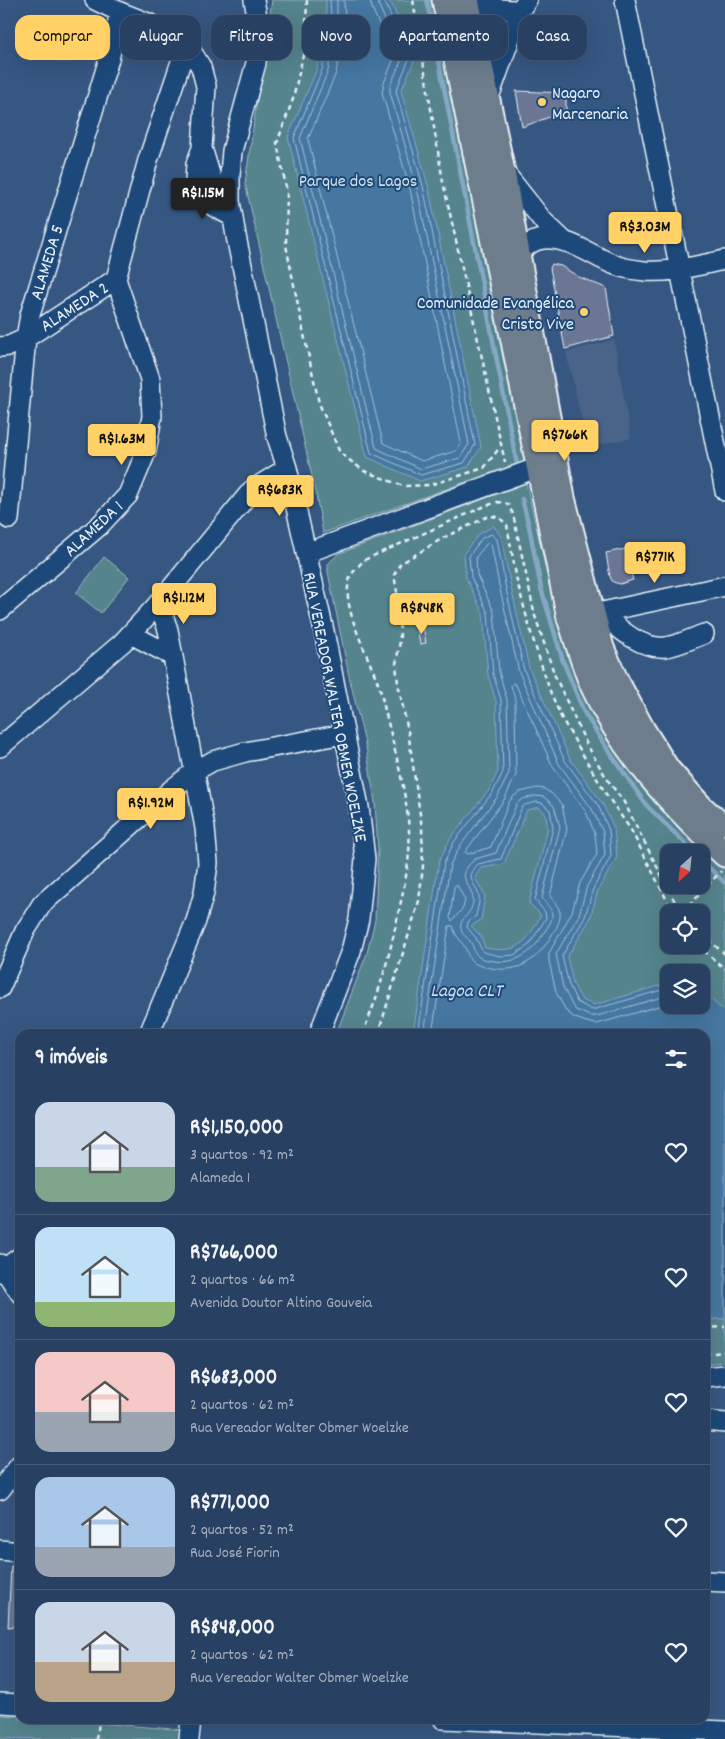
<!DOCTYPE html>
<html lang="pt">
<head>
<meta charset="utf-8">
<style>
  :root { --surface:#284162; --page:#344c6b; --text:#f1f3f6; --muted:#a5afbe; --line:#445a77; --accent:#ffd166 }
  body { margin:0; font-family:Dekko,sans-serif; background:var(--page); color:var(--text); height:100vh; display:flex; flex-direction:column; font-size:19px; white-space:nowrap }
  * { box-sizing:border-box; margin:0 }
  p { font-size:16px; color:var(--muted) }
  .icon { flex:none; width:28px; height:28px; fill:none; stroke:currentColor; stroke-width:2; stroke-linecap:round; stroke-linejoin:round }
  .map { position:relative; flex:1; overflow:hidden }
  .panel { position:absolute; left:15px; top:1029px; width:695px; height:695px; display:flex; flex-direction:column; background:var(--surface); border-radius:15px; box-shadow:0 5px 20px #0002,0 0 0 1px var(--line) }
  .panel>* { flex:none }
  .guide { position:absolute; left:15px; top:15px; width:695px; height:45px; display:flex; gap:10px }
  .needle { width:32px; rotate:207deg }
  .fabs { position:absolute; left:660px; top:844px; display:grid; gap:10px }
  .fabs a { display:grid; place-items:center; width:50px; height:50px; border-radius:10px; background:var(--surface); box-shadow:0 5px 20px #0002,0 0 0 1px var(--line); font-size:25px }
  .price { position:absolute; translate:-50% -42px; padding:0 11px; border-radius:5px; background:var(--accent); color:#111; font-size:16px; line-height:32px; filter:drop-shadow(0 1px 2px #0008) }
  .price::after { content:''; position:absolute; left:50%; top:30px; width:15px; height:11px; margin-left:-8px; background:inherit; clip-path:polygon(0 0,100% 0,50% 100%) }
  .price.current { background:#222; color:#fff }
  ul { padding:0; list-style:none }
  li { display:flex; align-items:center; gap:15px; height:125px; padding:0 20px }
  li+li { border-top:1px solid var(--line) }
  li span { display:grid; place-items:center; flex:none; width:140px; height:100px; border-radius:15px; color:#555 }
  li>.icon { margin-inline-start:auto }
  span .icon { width:60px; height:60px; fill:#fffc; stroke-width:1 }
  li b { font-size:21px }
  h2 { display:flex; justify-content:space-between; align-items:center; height:60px; padding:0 20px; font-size:21px }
  .chip { padding:0 18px; border-radius:15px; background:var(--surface); box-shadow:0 5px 20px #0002,0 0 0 1px var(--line); font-size:18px; line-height:45px }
  .chip.current { background:var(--accent); color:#111 }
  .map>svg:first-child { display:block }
  .built { fill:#496389 }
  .green { fill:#55848d; stroke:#9ebac2; fill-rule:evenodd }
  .water { fill:#4477a1; stroke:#86a8c4; fill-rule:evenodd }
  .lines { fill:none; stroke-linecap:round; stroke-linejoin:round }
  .shore { stroke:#a6c0d5; stroke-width:1 }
  .stream { stroke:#86a8c4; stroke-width:4.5 }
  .building { fill:#6b7694; stroke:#e8f1f8 }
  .minor-casing { stroke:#e8f1f8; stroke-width:22 }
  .major-casing { stroke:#e8f1f8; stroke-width:29 }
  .path { stroke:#e8f1f8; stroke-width:2.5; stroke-dasharray:5 4; stroke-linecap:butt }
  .minor { stroke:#1f4a7a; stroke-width:19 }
  .major { stroke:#6d7d8c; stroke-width:25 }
  .poi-dot { fill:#ffd166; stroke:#1f4a7a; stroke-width:2 }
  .labels { text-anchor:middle; stroke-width:4; stroke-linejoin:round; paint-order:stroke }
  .poi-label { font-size:18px; fill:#e8f1f8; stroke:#1f4a7a; text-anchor:start }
  .park-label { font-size:18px; fill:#d2e1e8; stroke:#1f4a7a }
  .street-label { font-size:18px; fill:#e8f1f8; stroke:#1f4a7a }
  .water-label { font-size:19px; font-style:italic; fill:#cfdfeb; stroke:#1f4a7a }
</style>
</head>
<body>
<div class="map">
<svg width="725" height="1739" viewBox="0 0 725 1739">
  <rect width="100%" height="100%" fill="#365782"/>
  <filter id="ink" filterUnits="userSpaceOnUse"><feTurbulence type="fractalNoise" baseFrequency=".02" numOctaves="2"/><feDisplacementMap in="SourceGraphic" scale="10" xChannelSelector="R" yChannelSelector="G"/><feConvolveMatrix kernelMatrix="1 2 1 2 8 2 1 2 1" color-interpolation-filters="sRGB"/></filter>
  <g filter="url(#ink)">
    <path class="built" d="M 614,340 L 631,438 L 588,447 L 566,352 Z"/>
    <path class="green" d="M 272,0 L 434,0 L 527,460 L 323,533 L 316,494 L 245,183 Z
      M 526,483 L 549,582 L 575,671 L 605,731 L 630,770 L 653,800 L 725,871 L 725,1362 L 705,1364 L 705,1034 L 336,1034 L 367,953 L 375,920 L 378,850 L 375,803 L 367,752 L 349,676 L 328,572 L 328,564 L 338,554 ZM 669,852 L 701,852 L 701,885 L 669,885 ZM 669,912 L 701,912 L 701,945 L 669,945 ZM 669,972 L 701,972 L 701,1005 L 669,1005 Z
      M 104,557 L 129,577 L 101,613 L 76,593 Z
      M 0,1715 L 20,1716 L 20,1719 L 49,1719 L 184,1730 L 183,1739 L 0,1739 Z"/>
    <path class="water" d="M 326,0 L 388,0 L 392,5 L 415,59 L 401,91 L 428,185 L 481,447 L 468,467 L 420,481 L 367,457 L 288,137 L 317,69 L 326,18 Z
      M 494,526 L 501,537 L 510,583 L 529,668 L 570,759 L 602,803 L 614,828 L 617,857 L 598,890 L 590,919 L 567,957 L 573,984 L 582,1000 L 594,1005 L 669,983 L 669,1005 L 701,1005 L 701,990 L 725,1012 L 725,1319 L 705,1319 L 705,1034 L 413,1034 L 439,861 L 450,839 L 489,790 L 498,771 L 496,701 L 488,675 L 483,613 L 466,578 L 464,553 L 479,534 ZM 539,807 L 545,813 L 548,828 L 529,903 L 541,915 C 525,944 520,954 485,948 L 481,936 L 471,926 L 481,920 L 485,896 L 475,878 L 481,868 L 504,864 L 527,810 Z"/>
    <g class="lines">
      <path class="shore" d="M 330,0 L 331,18 L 322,70 L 294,138 L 371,453 L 421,475 L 464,463 L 475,445 L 423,186 L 396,91 L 409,59 L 384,0
        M 337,0 L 337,19 L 328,71 L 300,138 L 376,448 L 421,469 L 460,458 L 469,444 L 417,188 L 390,92 L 390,86 L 402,59 L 379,6 L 378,0
        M 344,0 L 345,20 L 336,73 L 308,139 L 383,443 L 422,461 L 456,451 L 461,443 L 410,189 L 382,93 L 384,83 L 394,58 L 372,8 L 370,0
        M 536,796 L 544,797 L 554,806 L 560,827 L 542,898 C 545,903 551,907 552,914 C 553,920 548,926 545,931 C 534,951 518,965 494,961 C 489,960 483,960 479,957 C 473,953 474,946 470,941 C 467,937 462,935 461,929 C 458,917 474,915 473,899 C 472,884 453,877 475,859 L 496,853 L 517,803 L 523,799 Z
        M 537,802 L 542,803 L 550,810 L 553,828 L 535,900 L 545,912 L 546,918 L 529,945 L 514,955 L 500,956 L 483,952 L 476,938 L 467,927 L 468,922 L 476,916 C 477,910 480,902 479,896 C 475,881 464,880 478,864 L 501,859 L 522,807 L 525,805 Z
        M 457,885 L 465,900 L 463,908 L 452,921 L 450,918 L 454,887 Z
        M 418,1034 L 444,863 L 454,842 L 493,792 L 503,772 L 501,700 L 493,674 L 488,613 L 471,577 L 469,556 L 482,538 L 491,534 L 497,539 L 505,584 L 524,670 L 565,761 L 598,805 L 609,830 L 611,856 L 593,889 L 585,917 L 562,956 L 569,985 L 577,1002 L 592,1010 L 669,988
        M 424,1034 L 450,865 L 460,846 L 498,796 L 509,773 L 507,700 L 499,672 L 494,612 L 477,575 L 476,557 L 488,542 L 491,544 L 499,585 L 519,672 L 559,764 L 592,809 L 603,832 L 605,855 L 587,886 L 579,915 L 556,954 L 563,987 L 572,1005 L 576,1010 L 590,1016 L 597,1016 L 669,995
        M 432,1034 L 449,926 L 453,926 C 455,936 459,938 464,946 C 468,951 467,958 473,962 C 478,966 485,967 491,968 C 521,974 539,958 553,933 C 557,927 561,920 560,912 C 558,905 553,901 550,896 L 567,829 L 562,805 L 551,793 L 544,789 L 537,788 L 520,792 L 514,796 L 509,802 L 491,847 L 468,854 L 465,852 L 504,800 L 516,775 L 515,699 L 511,686 L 513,683 L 516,685 L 553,767 L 586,812 L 595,834 L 597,854 L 580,883 L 572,912 L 549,953 L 549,961 L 556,992 L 566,1011 L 575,1018 L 590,1023 L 597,1024 L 669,1003"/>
      <path class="stream" d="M 427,0 L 517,464
        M 522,499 L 529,526 L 541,588 L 563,661 L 584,712 L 606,747 L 647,806 L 694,852
        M 701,860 L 725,883"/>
    </g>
    <path class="building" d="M 516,91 L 566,93 L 566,111 L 522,127 Z
      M 552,264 L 561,266 L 579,277 L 606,288 L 614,336 L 565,349 L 550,268 Z
      M 625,549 L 633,580 L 620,584 L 613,582 L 610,577 L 606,553 Z
      M 423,626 L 426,643 L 420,644 L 417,627 Z
      M 11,1566 L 20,1567 L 20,1626 L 8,1627 Z"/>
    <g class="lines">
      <g class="minor-casing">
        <path id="minor" d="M 95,0 L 120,12 L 148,23 L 187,44 L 201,67 L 206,86 L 202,148 L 196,164 L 195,181 L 198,191 L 213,206 L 233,217
          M 254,0 L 258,22 L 256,63 L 232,151 L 230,175 L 230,201 L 236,236 L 277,437 L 287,468 L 324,631 L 359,807 L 365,859 L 359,919 L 351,951 L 319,1034
          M 473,0 C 489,9 502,10 520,10
          M 625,0 L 725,491
          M 488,100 L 520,10 L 527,0
          M 202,148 L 214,187 L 230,201
          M 502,169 L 544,222 L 565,242
          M 517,255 C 523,249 530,242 538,240 C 567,233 593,258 618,266 C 626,269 636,270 645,271 C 671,273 699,265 725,260
          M 0,347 L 9,346 L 26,338 L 116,279 L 148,160 L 187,44
          M 9,519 L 26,338 L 30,315 L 109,59 L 120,12
          M 306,553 L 539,467 L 546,468 L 551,472
          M 0,610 L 99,526 L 128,495 L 146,452 L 152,416 L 150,379 L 116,279
          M 601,613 C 618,628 641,650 666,647 C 679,645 693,638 704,634
          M 579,617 L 725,586
          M 131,634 L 172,656
          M 0,747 L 122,643 L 159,603 L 252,490 L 287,468
          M 0,988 L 25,931 L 42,904 L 171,790 L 195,771 L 213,761 L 245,752 L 344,734
          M 149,1034 L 196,921 L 204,893 L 208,863 L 205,828 L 168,630 L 159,603
          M 0,1264 L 20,1293
          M 0,1272 L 20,1257
          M 705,1377 L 725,1375
          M 705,1421 L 725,1423
          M 0,1490 L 20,1465
          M 0,1550 L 20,1552
          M 705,1581 L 725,1582
          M 0,1703 L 20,1704
          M 443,1719 L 725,1731
          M 189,1739 L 191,1719"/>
      </g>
      <g class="major-casing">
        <path id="major" d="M 445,0 L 570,618 C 578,641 584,665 594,687 C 624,753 673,805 725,854
          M 466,0 L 501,167 L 562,498 L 601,648 L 615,680 L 642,730 L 667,770 L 700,807 L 718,823"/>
      </g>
      <path class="path" d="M 307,0 L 305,47 L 293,99 L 277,143 L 287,192 L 286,245 L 303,330 L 319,403 L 340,453 L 364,471 L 403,486 L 430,485 L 484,468 L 500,447
        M 413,0 L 443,182 L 505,462
        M 683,912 L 721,871
        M 701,934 L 725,954
        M 697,945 L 725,969
        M 362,1034 C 380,994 391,949 400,906 C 405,882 411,856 409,831 C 406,785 391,738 381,693 C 373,662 341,612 349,581 C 351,572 359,566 364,560 L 483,507 L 497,502 L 508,504 L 513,514 L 535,616 L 555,676 L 586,743 L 607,779 L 624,802 L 674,900 L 682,912
        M 378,1034 L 419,901 L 423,866 L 422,828 L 408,731 L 398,684 L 396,664 L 400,641 L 399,603 L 394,575 L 400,564 L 443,538 L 489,516 L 499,517 L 507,525 L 517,581 L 531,633 L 550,691 L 562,719 L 606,794 L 631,830 L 673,912
        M 705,1328 L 725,1327
        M 705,1354 L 725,1352
        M 96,1739 L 100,1719"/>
      <use href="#minor" class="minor"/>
      <use href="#major" class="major"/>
    </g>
  </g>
  <g class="poi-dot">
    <circle cx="542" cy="102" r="5"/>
    <circle cx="584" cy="312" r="5"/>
  </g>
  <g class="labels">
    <g class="poi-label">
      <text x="552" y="98">Nagaro<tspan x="552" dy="21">Marcenaria</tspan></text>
      <text x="574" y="308" text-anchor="end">Comunidade Evangélica<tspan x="574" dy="21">Cristo Vive</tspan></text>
    </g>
    <g class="park-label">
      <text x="358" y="186">Parque dos Lagos</text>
    </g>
    <g class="street-label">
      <text transform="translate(46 262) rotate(-73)" y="6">ALAMEDA 5</text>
      <text transform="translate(74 306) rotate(-33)" y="6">ALAMEDA 2</text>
      <text transform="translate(93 528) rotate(-43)" y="6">ALAMEDA 1</text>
      <text transform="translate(336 707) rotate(79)" y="6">RUA VEREADOR WALTER OBMER WOELZKE</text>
    </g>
    <g class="water-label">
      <text x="466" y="996">Lagoa CLT</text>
    </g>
  </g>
</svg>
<div class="fabs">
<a><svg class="needle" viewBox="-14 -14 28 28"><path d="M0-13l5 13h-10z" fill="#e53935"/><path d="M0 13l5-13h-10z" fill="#a5afbe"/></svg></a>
<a><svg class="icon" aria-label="locate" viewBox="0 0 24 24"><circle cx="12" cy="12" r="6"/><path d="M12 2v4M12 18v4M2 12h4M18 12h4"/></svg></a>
<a><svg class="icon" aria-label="layers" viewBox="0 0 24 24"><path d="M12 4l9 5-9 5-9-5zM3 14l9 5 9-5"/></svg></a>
</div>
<b class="price current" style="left:203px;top:220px">R$1.15M</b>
<b class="price" style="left:645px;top:254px">R$3.03M</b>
<b class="price" style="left:565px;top:462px">R$766K</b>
<b class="price" style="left:122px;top:466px">R$1.63M</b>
<b class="price" style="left:280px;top:517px">R$683K</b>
<b class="price" style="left:655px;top:584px">R$771K</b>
<b class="price" style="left:184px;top:625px">R$1.12M</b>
<b class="price" style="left:422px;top:635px">R$848K</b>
<b class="price" style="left:151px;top:830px">R$1.92M</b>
<div class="guide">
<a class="chip current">Comprar</a>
<a class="chip">Alugar</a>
<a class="chip">Filtros</a>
<a class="chip">Novo</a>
<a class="chip">Apartamento</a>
<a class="chip">Casa</a>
</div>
<section class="panel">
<h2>9 imóveis<svg class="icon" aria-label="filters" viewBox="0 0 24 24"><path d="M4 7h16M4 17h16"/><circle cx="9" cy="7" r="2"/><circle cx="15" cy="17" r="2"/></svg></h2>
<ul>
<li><span style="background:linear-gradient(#c9d6e8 65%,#7fa58c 0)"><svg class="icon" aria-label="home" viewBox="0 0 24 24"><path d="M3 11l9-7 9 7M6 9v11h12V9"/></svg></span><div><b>R$1,150,000</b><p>3 quartos · 92 m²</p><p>Alameda 1</p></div><svg class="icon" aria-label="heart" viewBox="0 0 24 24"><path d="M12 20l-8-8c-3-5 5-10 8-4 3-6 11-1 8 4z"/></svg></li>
<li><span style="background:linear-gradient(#bfe0f5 75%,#8fb573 0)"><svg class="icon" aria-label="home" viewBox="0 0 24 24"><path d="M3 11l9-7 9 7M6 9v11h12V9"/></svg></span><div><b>R$766,000</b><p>2 quartos · 66 m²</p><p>Avenida Doutor Altino Gouveia</p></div><svg class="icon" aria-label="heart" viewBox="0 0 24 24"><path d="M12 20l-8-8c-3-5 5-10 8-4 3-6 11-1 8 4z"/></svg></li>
<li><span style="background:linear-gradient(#f6c9c9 60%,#9aa5b1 0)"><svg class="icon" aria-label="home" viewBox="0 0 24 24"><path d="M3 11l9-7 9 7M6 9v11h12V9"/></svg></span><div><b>R$683,000</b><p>2 quartos · 62 m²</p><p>Rua Vereador Walter Obmer Woelzke</p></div><svg class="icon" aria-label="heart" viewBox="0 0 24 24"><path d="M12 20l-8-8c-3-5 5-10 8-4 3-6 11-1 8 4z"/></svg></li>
<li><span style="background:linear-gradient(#a9c7e8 70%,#9aa5b1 0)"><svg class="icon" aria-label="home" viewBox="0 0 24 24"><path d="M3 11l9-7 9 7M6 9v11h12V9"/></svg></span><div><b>R$771,000</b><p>2 quartos · 52 m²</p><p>Rua José Fiorin</p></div><svg class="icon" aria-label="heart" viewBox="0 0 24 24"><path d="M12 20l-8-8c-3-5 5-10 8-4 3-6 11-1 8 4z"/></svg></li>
<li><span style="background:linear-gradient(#c9d6e8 60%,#b9a48a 0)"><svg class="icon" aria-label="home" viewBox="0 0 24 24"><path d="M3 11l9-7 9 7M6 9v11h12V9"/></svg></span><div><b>R$848,000</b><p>2 quartos · 62 m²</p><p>Rua Vereador Walter Obmer Woelzke</p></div><svg class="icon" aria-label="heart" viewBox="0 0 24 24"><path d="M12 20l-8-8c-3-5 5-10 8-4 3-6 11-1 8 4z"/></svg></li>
</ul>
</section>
</div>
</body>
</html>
